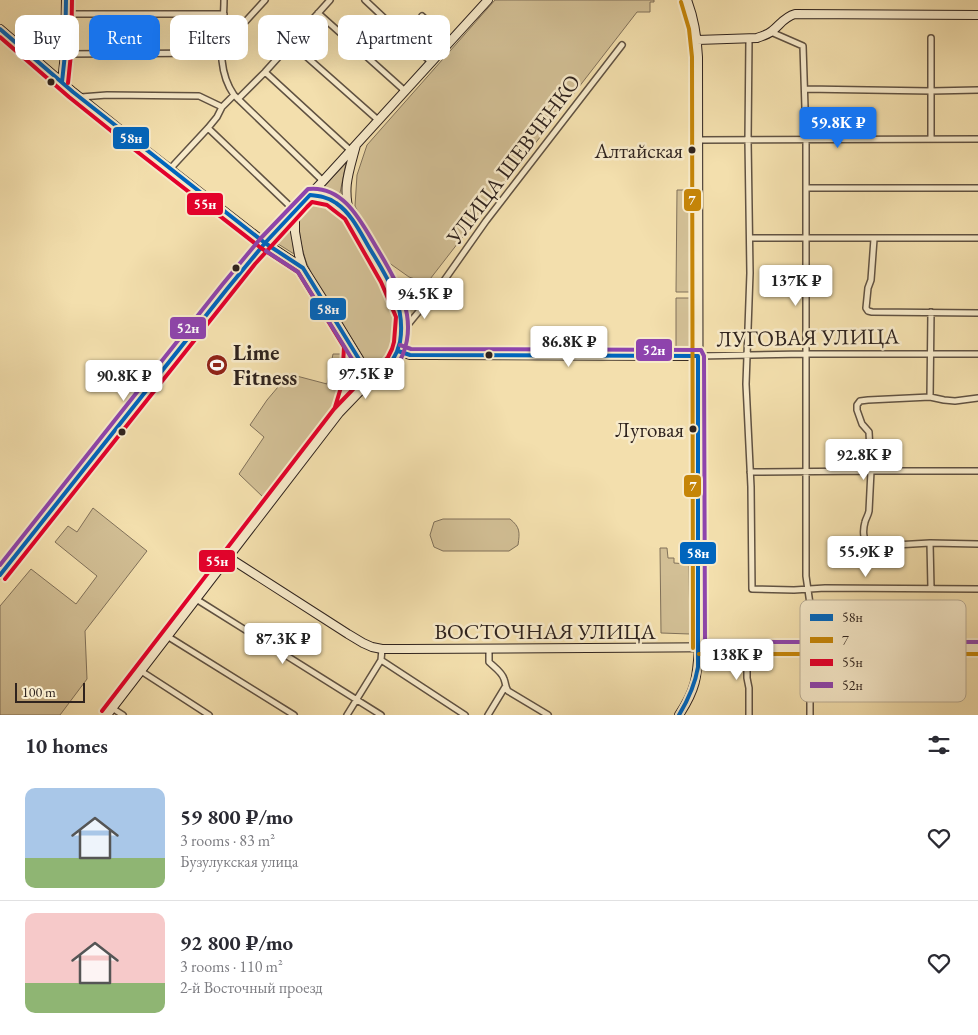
<!DOCTYPE html>
<html lang="en">
<head>
<meta charset="utf-8">
<style>
  :root { --surface:#fff; --page:#f2f2f3; --text:#2b2b33; --muted:#7c7c81; --line:#e1e1e2; --accent:#1a73e8 }
  body { margin:0; font-family:"EB Garamond",serif; background:var(--page); color:var(--text); height:100vh; display:flex; flex-direction:column; font-size:19px; white-space:nowrap }
  * { box-sizing:border-box; margin:0 }
  p { font-size:16px; color:var(--muted) }
  .icon { flex:none; width:28px; height:28px; fill:none; stroke:currentColor; stroke-width:2; stroke-linecap:round; stroke-linejoin:round }
  .map { position:relative; height:715px; overflow:hidden }
  .drawer { display:flex; flex-direction:column; background:var(--surface); flex:1 }
  .drawer>* { flex:none }
  .top-card { position:absolute; left:15px; top:15px; width:500px; height:45px; display:flex; gap:10px }
  .scale { position:absolute; left:15px; bottom:12px; width:70px; box-sizing:border-box; padding-left:5px; border:2px solid #2f231e; border-top:0; font-size:14px; line-height:18px; white-space:nowrap; color:#2f231e; -webkit-text-stroke:4px #f7eaca; paint-order:stroke }
  .price { position:absolute; translate:-50% -42px; padding:0 11px; border-radius:5px; background:#fff; color:#222; font-size:16px; line-height:32px; filter:drop-shadow(0 1px 2px #0008) }
  .price::after { content:''; position:absolute; left:50%; top:30px; width:15px; height:11px; margin-left:-8px; background:inherit; clip-path:polygon(0 0,100% 0,50% 100%) }
  .price.current { background:var(--accent); color:#fff }
  ul { padding:0; list-style:none }
  li { display:flex; align-items:center; gap:15px; height:125px; padding:0 25px }
  li+li { border-top:1px solid var(--line) }
  li span { display:grid; place-items:center; flex:none; width:140px; height:100px; border-radius:10px; color:#555 }
  li>.icon { margin-inline-start:auto }
  span .icon { width:60px; height:60px; fill:#fffc; stroke-width:1 }
  li b { font-size:21px }
  h2 { display:flex; justify-content:space-between; align-items:center; height:60px; padding:0 25px; font-size:21px }
  .pill { padding:0 18px; border-radius:10px; background:var(--surface); box-shadow:0 5px 20px #0002; font-size:18px; line-height:45px }
  .pill.current { background:var(--accent); color:#fff }
  .map>svg:first-child { display:block }
  .green { fill:#d2bf95; stroke:#80715a }
  .lines { fill:none; stroke-linecap:round; stroke-linejoin:round }
  .street-casing { stroke:#605242; stroke-width:8 }
  .secondary-casing { stroke:#2f231e; stroke-width:10 }
  .street { stroke:#f7eaca; stroke-width:5 }
  .secondary { stroke:#f7eaca; stroke-width:8 }
  .bus-1-casing { stroke:#f7eaca; stroke-width:8 }
  .bus-2-casing { stroke:#f7eaca; stroke-width:8 }
  .bus-3-casing { stroke:#f7eaca; stroke-width:8 }
  .bus-4-casing { stroke:#f7eaca; stroke-width:8 }
  .bus-1 { stroke:#0065bd; stroke-width:4 }
  .bus-2 { stroke:#c58508; stroke-width:4 }
  .bus-3 { stroke:#e4002b; stroke-width:4 }
  .bus-4 { stroke:#8e44ad; stroke-width:4 }
  .bus-dot { fill:#2f231e; stroke:#f7eaca; stroke-width:2 }
  .labels { text-anchor:middle; stroke-width:5; stroke-linejoin:round; paint-order:stroke }
  .bus-label { font-size:21px; fill:#2f231e; stroke:#f7eaca; text-anchor:end }
  .street-label { font-size:22px; fill:#2f231e; stroke:#f7eaca }
  .poi-label { font-size:22px; font-weight:bold; fill:#2f231e; stroke:#f7eaca; text-anchor:start }
  .key { fill:#f7eaca; stroke:#bbae96; stroke-width:1 }
  .key-label { font-size:14px; fill:#2f231e }
  .line-badge { stroke:#f7eaca; stroke-width:2 }
  .badge-label { font-size:14px; text-anchor:middle; font-weight:bold; fill:#fff }
</style>
</head>
<body>
<div class="map">
<svg width="978" height="715" viewBox="0 0 978 715">
  <rect width="100%" height="100%" fill="#f3dfad"/>
  <filter id="stains"><feTurbulence type="fractalNoise" baseFrequency=".004" numOctaves="4"/><feColorMatrix values="0 0 0 0 .2 0 0 0 0 .09 0 0 0 0 .02 0 0 0 .5 -.17"/></filter>
  <radialGradient id="worn" r=".72"><stop offset=".6" stop-color="#630" stop-opacity="0"/><stop offset="1" stop-color="#630" stop-opacity=".3"/></radialGradient>
  <path class="green" d="M 495,0 L 654,0 L 654,2 L 650,2 L 650,12 L 637,12 L 427,283 L 409,277 L 385,260 L 369,235 L 355,206 L 357,175 L 367,145 Z
    M 346,163 L 339,198 L 319,192 Z
    M 677,190 L 691,190 L 690,292 L 676,292 Z
    M 312,200 C 325,201 336,207 345,217 C 362,245 386,280 396,311 C 400,321 391,364 380,368 C 375,370 370,366 367,363 C 355,343 342,323 330,304 C 322,291 313,278 307,264 C 301,247 291,211 312,200 Z
    M 291,223 L 294,254 L 275,242 Z
    M 394,287 L 427,297 L 408,320 Z
    M 676,298 L 690,298 L 690,351 L 676,352 Z
    M 333,354 L 342,354 L 339,394 L 331,414 L 265,499 L 239,474 L 264,437 L 250,425 L 267,400 L 289,374 L 327,384 Z
    M 355,361 L 368,375 L 352,390 Z
    M 93,508 L 147,551 L 85,631 L 87,679 L 60,715 L 0,715 L 0,606 L 31,569 L 76,604 L 97,576 L 55,542 L 68,526 L 77,532 Z
    M 443,519 L 510,519 C 520,527 520,532 518,545 L 509,551 L 443,551 L 434,547 L 430,535 L 434,522 Z
    M 660,548 L 667,548 L 668,558 L 674,558 L 674,563 L 689,564 L 690,634 L 661,633 Z"/>
  <g class="lines">
    <g class="street-casing">
      <path id="street" d="M 224,0 C 224,33 214,66 234,95 L 323,181
        M 365,0 L 431,62
        M 318,13 L 405,91
        M 66,14 L 224,14
        M 422,16 L 450,42
        M 771,32 L 803,46 L 806,139 L 806,576 L 810,604 L 810,715
        M 749,39 L 748,140 L 750,273 L 746,384 L 751,487 L 752,589 L 794,590 L 825,588 L 978,589
        M 291,43 L 378,120
        M 65,54 L 217,53 L 221,52 L 225,44 L 265,0
        M 265,72 L 350,150
        M 805,89 L 931,91 L 978,90
        M 81,97 L 107,95 L 199,96 L 222,107
        M 238,99 L 265,72 L 330,0
        M 208,128 L 295,211
        M 931,139 L 931,38
        M 699,140 L 978,139
        M 170,169 L 208,128 L 217,117 L 222,107 L 234,95
        M 806,188 L 978,188
        M 750,238 L 978,238
        M 874,239 L 871,280 L 868,288 L 866,308 L 868,311 L 872,312 L 978,313
        M 388,279 L 413,290 L 432,295
        M 402,332 L 443,282 L 486,221 L 622,45
        M 698,356 L 806,354 L 978,354
        M 930,397 L 931,312
        M 978,398 L 955,401 L 944,400 L 930,397 L 868,400 L 860,401 L 857,405 L 857,410 L 862,424 L 869,432 L 871,471 L 869,511 C 868,516 866,518 865,522 C 863,529 862,541 870,545 C 870,545 877,546 878,546 L 930,543 L 978,544
        M 750,472 L 871,471 L 978,471
        M 930,543 L 931,588
        M 0,575 L 207,313 L 265,243
        M 196,599 L 381,715
        M 167,636 L 294,715
        M 747,647 L 747,678 L 749,688 L 749,715
        M 382,649 L 381,660 L 465,715
        M 489,649 L 489,662 C 494,667 502,672 504,679 C 506,684 505,686 508,691 L 548,715
        M 141,671 L 209,715
        M 112,708 L 123,715
        M 347,715 L 381,660
        M 488,715 L 505,687"/>
    </g>
    <g class="secondary-casing">
      <path id="secondary" d="M 0,29 L 73,92 L 139,145 L 265,243 L 303,268
        M 697,40 L 757,38 C 762,36 767,35 772,31 C 780,25 784,17 795,14 L 978,15
        M 62,82 L 65,54 L 66,0
        M 295,211 L 295,232 L 299,255 L 303,268 L 322,298 L 362,364 L 369,371 L 380,374
        M 350,215 C 342,187 349,172 356,145
        M 265,243 L 323,181 L 488,0
        M 398,351 L 410,355 L 429,355 L 698,356
        M 341,409 L 348,385 L 350,345
        M 228,557 L 348,634 L 363,643 L 372,647 L 382,649 L 404,649 L 747,647 L 978,648
        M 107,715 L 339,413 L 364,387 L 386,369 L 393,361 L 398,351 L 400,343 L 402,328 L 402,316 L 398,304 L 387,279 L 350,215 L 330,199 L 310,195
        M 679,715 C 696,689 697,678 699,648 L 698,57 C 697,37 694,18 687,0"/>
    </g>
    <use href="#street" class="street"/>
    <use href="#secondary" class="secondary"/>
    <g class="bus-1-casing">
      <path id="bus-1" d="M 0,29 L 73,92 L 265,243
        M 62,82 L 65,54 L 66,0
        M 310,195 C 319,196 328,197 336,203 C 352,214 360,232 370,249 C 388,279 406,305 400,342 C 397,355 390,366 380,374 L 369,371 L 362,364 L 303,268 L 265,243 Z
        M 398,351 L 410,355 L 698,356 L 698,667 C 695,685 688,700 679,715
        M 0,575 L 227,289 L 265,243"/>
    </g>
    <g class="bus-2-casing">
      <path id="bus-2" d="M 681,2 L 689,29 L 692,57 L 693,648
        M 699,654 L 978,654"/>
    </g>
    <g class="bus-3-casing">
      <path id="bus-3" d="M 0,37 L 69,97 L 135,150 L 261,248 L 298,272 L 344,347 L 342,384 L 335,407
        M 68,83 L 71,54 L 72,0
        M 5,579 L 255,264 L 307,207 L 312,202 L 327,205 L 345,219 L 381,282 L 396,317 L 394,342 L 392,349 L 388,357 L 382,364 L 359,383 L 334,409 L 102,711"/>
    </g>
    <g class="bus-4-casing">
      <path id="bus-4" d="M 400,345 L 411,349 L 701,350 L 704,356 L 705,642 L 978,642
        M 0,565 L 222,285 L 260,239 L 308,189 C 345,185 362,224 378,250 C 397,282 418,316 403,354 C 399,365 392,374 381,380 L 366,377 L 357,367 L 298,272 L 266,251"/>
    </g>
    <use href="#bus-1" class="bus-1"/>
    <use href="#bus-2" class="bus-2"/>
    <use href="#bus-3" class="bus-3"/>
    <use href="#bus-4" class="bus-4"/>
  </g>
  <defs>
    <g id="stadium-disc" transform="scale(1.125)"><circle r="9.5" fill="#8f2418" stroke="#f7eaca"/><path d="M0-5a6.5 5 0 1 0 0 10a6.5 5 0 1 0 0-10ZM-3.5-1.8h7v3.6h-7Z" fill="#fff"/></g>
  </defs>
  <g fill-rule="evenodd">
    <use href="#stadium-disc" x="217" y="365"/>
  </g>
  <g class="bus-dot">
    <circle cx="51" cy="82" r="4.5"/>
    <circle cx="692" cy="150" r="4.5"/>
    <circle cx="236" cy="268" r="4.5"/>
    <circle cx="489" cy="355" r="4.5"/>
    <circle cx="693" cy="429" r="4.5"/>
    <circle cx="122" cy="432" r="4.5"/>
  </g>
  <g class="labels">
    <g class="bus-label">
      <text x="683" y="158">Алтайская</text>
      <text x="684" y="437">Луговая</text>
    </g>
    <g class="street-label">
      <text transform="translate(513 159) rotate(-53)" y="8">УЛИЦА ШЕВЧЕНКО</text>
      <text transform="translate(808 337) rotate(-1)" y="8">ЛУГОВАЯ УЛИЦА</text>
      <text x="545" y="639">ВОСТОЧНАЯ УЛИЦА</text>
    </g>
    <g class="poi-label">
      <text x="233" y="360">Lime<tspan x="233" dy="25">Fitness</tspan></text>
    </g>
  </g>
  <rect x="800" y="600" width="166" height="102" rx="8" class="key"/>
  <rect x="810" y="614" width="23" height="7" fill="#0065bd"/>
  <rect x="810" y="637" width="23" height="6" fill="#c58508"/>
  <rect x="810" y="659" width="23" height="7" fill="#e4002b"/>
  <rect x="810" y="682" width="23" height="6" fill="#8e44ad"/>
  <g class="key-label">
    <text x="842" y="622">58н</text>
    <text x="842" y="645">7</text>
    <text x="842" y="667">55н</text>
    <text x="842" y="690">52н</text>
  </g>
  <g class="line-badge">
    <rect x="112" y="126" width="38" height="24" rx="5" fill="#0065bd"/>
    <rect x="683" y="188" width="19" height="24" rx="5" fill="#c58508"/>
    <rect x="186" y="192" width="38" height="24" rx="5" fill="#e4002b"/>
    <rect x="309" y="297" width="38" height="24" rx="5" fill="#0065bd"/>
    <rect x="169" y="316" width="38" height="24" rx="5" fill="#8e44ad"/>
    <rect x="635" y="338" width="38" height="24" rx="5" fill="#8e44ad"/>
    <rect x="683" y="474" width="19" height="24" rx="5" fill="#c58508"/>
    <rect x="679" y="541" width="38" height="24" rx="5" fill="#0065bd"/>
    <rect x="198" y="549" width="38" height="24" rx="5" fill="#e4002b"/>
  </g>
  <g class="badge-label">
    <text x="131" y="143">58н</text>
    <text x="692" y="205">7</text>
    <text x="205" y="209">55н</text>
    <text x="328" y="314">58н</text>
    <text x="188" y="333">52н</text>
    <text x="654" y="355">52н</text>
    <text x="693" y="491">7</text>
    <text x="698" y="558">58н</text>
    <text x="217" y="566">55н</text>
  </g>
  <rect width="100%" height="100%" filter="url(#stains)"/>
  <rect width="100%" height="100%" fill="url(#worn)"/>
</svg>
<div class="scale">100 m</div>
<b class="price current" style="left:838px;top:149px">59.8K ₽</b>
<b class="price" style="left:796px;top:307px">137K ₽</b>
<b class="price" style="left:425px;top:320px">94.5K ₽</b>
<b class="price" style="left:569px;top:368px">86.8K ₽</b>
<b class="price" style="left:366px;top:400px">97.5K ₽</b>
<b class="price" style="left:124px;top:402px">90.8K ₽</b>
<b class="price" style="left:864px;top:481px">92.8K ₽</b>
<b class="price" style="left:866px;top:578px">55.9K ₽</b>
<b class="price" style="left:283px;top:665px">87.3K ₽</b>
<b class="price" style="left:737px;top:681px">138K ₽</b>
<div class="top-card">
<a class="pill">Buy</a>
<a class="pill current">Rent</a>
<a class="pill">Filters</a>
<a class="pill">New</a>
<a class="pill">Apartment</a>
</div>
</div>
<section class="drawer">
<h2>10 homes<svg class="icon" aria-label="filters" viewBox="0 0 24 24"><path d="M4 7h16M4 17h16"/><circle cx="9" cy="7" r="2"/><circle cx="15" cy="17" r="2"/></svg></h2>
<ul>
<li><span style="background:linear-gradient(#a9c7e8 70%,#8fb573 0)"><svg class="icon" aria-label="home" viewBox="0 0 24 24"><path d="M3 11l9-7 9 7M6 9v11h12V9"/></svg></span><div><b>59 800 ₽/mo</b><p>3 rooms · 83 m²</p><p>Бузулукская улица</p></div><svg class="icon" aria-label="heart" viewBox="0 0 24 24"><path d="M12 20l-8-8c-3-5 5-10 8-4 3-6 11-1 8 4z"/></svg></li>
<li><span style="background:linear-gradient(#f6c9c9 70%,#8fb573 0)"><svg class="icon" aria-label="home" viewBox="0 0 24 24"><path d="M3 11l9-7 9 7M6 9v11h12V9"/></svg></span><div><b>92 800 ₽/mo</b><p>3 rooms · 110 m²</p><p>2-й Восточный проезд</p></div><svg class="icon" aria-label="heart" viewBox="0 0 24 24"><path d="M12 20l-8-8c-3-5 5-10 8-4 3-6 11-1 8 4z"/></svg></li>
</ul>
</section>
</body>
</html>
